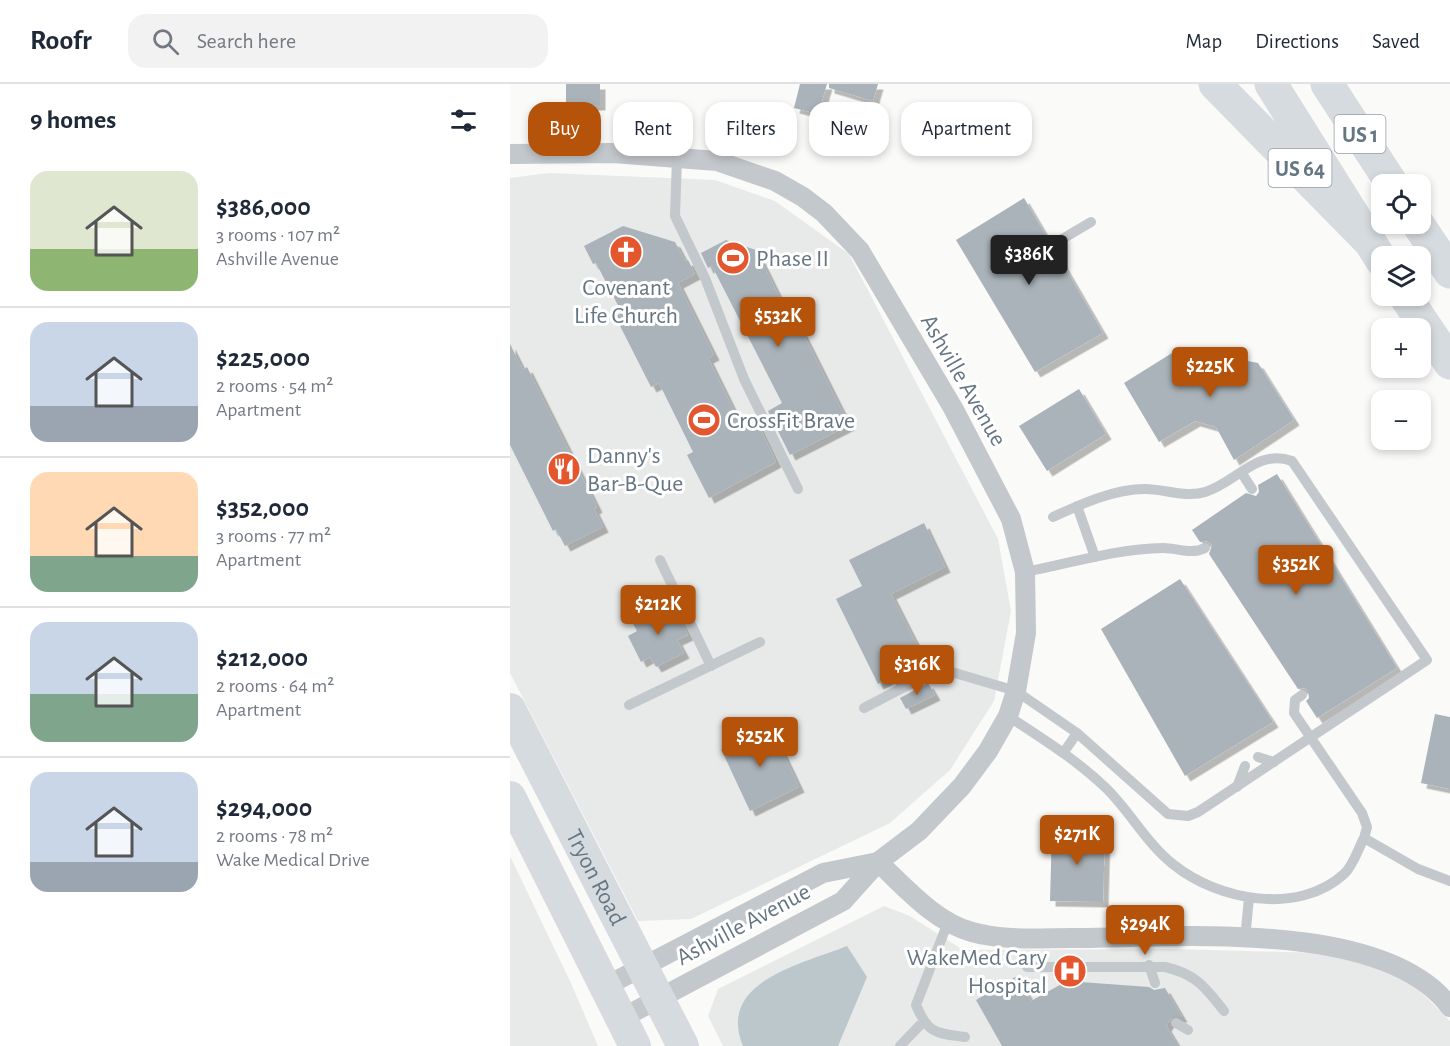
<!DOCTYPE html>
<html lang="en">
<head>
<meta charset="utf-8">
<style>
  :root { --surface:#fff; --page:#f2f2f3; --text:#1f2937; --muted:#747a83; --line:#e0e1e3; --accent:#b45309 }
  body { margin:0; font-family:"Alegreya Sans",sans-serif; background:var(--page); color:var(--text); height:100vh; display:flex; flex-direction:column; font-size:22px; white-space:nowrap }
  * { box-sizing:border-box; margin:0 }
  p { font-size:20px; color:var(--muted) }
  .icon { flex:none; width:33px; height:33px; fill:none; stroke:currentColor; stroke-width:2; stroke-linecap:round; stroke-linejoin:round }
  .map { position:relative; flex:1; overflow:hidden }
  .panel { display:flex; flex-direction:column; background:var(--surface); width:510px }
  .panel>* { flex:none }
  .guide { position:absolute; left:18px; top:18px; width:570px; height:54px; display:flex; gap:12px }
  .buttons { position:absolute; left:861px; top:90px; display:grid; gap:12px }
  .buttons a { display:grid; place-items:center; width:60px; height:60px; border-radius:12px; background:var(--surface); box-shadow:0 3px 9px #0003; font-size:30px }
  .price { position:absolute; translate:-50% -51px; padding:0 14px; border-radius:6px; background:var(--accent); color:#fff; font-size:20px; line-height:39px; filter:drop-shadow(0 2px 3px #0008) }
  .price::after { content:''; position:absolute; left:50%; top:36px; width:18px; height:14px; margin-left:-9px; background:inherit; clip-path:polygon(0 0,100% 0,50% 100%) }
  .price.selected { background:#222; color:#fff }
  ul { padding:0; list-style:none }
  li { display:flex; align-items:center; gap:18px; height:150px; padding:0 30px }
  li+li { border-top:2px solid var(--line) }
  li span { display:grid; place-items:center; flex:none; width:168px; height:120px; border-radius:18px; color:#555 }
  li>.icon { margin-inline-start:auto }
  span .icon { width:72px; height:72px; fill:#fffc; stroke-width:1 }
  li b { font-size:26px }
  h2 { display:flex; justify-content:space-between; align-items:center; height:72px; padding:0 30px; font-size:26px }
  .chip { padding:0 21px; border-radius:18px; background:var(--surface); box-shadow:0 3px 9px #0003; font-size:21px; line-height:54px }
  .chip.selected { background:var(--accent); color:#fff }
  header { display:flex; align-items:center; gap:36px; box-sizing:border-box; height:84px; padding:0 30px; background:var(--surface); border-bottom:2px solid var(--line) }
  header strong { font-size:28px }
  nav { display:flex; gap:33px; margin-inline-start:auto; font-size:21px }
  .search { width:420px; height:54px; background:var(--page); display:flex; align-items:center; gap:15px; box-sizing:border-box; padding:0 21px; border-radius:18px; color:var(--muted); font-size:22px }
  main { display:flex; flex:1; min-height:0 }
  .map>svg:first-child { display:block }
  .built { fill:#e8e9e9 }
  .water { fill:#bbc7cb }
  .building { fill:#aab3b9; filter:url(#shadow) }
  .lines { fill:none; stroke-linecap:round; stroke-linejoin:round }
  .lane { stroke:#c3c8cc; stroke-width:10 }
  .street { stroke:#c3c8cc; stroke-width:20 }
  .primary { stroke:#d6dbdf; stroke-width:32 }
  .highway { stroke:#d6dbdf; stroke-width:33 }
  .labels { text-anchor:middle; stroke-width:6; stroke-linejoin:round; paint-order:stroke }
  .shield { fill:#fff; stroke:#939fa8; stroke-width:1.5 }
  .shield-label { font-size:22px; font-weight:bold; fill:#657683 }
  .poi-label { font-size:24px; fill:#657683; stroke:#fff; text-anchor:start }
  .street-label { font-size:24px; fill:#657683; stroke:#fff }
</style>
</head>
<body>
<header>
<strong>Roofr</strong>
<div class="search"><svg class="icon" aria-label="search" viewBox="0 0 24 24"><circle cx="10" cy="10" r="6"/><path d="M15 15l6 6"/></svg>Search here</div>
<nav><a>Map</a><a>Directions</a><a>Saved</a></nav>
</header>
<main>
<section class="panel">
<h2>9 homes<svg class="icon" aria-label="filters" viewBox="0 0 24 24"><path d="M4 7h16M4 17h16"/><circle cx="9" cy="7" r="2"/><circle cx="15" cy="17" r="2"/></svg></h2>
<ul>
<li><span style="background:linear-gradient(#dfe7d0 65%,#8fb573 0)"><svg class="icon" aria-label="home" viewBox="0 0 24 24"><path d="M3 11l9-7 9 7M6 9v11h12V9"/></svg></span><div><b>$386,000</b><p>3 rooms · 107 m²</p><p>Ashville Avenue</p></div></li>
<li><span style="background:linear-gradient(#c9d6e8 70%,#9aa5b1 0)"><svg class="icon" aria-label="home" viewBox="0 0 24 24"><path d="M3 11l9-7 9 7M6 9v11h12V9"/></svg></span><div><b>$225,000</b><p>2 rooms · 54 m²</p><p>Apartment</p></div></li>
<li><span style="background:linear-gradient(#ffd9b3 70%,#7fa58c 0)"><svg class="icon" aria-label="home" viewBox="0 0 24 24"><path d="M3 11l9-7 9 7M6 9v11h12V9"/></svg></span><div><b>$352,000</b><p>3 rooms · 77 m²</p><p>Apartment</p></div></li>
<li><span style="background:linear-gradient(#c9d6e8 60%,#7fa58c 0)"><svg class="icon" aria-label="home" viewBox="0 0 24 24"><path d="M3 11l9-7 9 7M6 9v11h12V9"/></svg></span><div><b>$212,000</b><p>2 rooms · 64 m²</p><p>Apartment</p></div></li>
<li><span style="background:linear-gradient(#c9d6e8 75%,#9aa5b1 0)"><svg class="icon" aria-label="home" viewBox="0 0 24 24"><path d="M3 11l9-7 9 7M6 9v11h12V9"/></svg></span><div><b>$294,000</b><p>2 rooms · 78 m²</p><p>Wake Medical Drive</p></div></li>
</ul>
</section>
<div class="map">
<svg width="940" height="962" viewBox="0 0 940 962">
  <defs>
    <filter id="shadow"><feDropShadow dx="5.5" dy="5.5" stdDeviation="0" flood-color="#0004"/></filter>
  </defs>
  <rect width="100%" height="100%" fill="#fafaf8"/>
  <path class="built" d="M 39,89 L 205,96 L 265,117 L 339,170 L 488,455 L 501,527 L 484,617 L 440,686 L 380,739 L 181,835 L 128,837 L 0,589 L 0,94 Z
    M 0,772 L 60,897 L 88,962 L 0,962 Z
    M 374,822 L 400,832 L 453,866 L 664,865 L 811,869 L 854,879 L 897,894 L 940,937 L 940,962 L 213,962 L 198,932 L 208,905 Z"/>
  <path class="water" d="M 337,862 L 357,893 L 328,962 L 233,962 C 206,897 293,880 337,862 Z"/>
  <path class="building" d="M 56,0 L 90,0 L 90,21 L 56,21 Z
    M 290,0 L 317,0 L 308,30 L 284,24 Z
    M 319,0 L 368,0 L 363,17 L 319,4 Z
    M 514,114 L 538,155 L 535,164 L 539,168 L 546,168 L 593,249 L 525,288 L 446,156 Z
    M 113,142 L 165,158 L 175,177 L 178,176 L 185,190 L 168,199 L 204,271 L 198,274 L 231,341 L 245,334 L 266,378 L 199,414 L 177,371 L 183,368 L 149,299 L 141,303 L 105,232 L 112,229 L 86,179 L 83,180 L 74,162 Z
    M 216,156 L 246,166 L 286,247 L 291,245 L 339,341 L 280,371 L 258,327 L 272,319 L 202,182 L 198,184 L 191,169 Z
    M 0,260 L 13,286 L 17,283 L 87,423 L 84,425 L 93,443 L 55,462 L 46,445 L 43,447 L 0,361 Z
    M 670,264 L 748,279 L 784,336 L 724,376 L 706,343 L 685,337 L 649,358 L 614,299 Z
    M 569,305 L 596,350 L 537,387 L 509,342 Z
    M 767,390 L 887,584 L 807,634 L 796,617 L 799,614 L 798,607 L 795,604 L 788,605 L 699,470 L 702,461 L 697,457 L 690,458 L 682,446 L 736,409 L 746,412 L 749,408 L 748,401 Z
    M 414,439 L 435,483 L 381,510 L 415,577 L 408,580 L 411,586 L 383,600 L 380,594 L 368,600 L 326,515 L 352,502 L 339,476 Z
    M 670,495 L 763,638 L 675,692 L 591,545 Z
    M 150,521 L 155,532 L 166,527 L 178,551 L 167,556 L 174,569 L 146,583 L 140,573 L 131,578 L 118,552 L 127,547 L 121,536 Z
    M 418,599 L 425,611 L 396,625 L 390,614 Z
    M 925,630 L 940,633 L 940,705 L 911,699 Z
    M 260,642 L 289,703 L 240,727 L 211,665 Z
    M 542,745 L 595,747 L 593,818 L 540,817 Z
    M 507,892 L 521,917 L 557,897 L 639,903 L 644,906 L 655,904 L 672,933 L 662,933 L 656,942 L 668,962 L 492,962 L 466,916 Z"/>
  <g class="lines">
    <path class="lane" d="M 167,74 L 165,132 L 195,194 L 234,295 L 288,405
      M 542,161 L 581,138
      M 731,388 L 742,405
      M 567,422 L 585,473
      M 150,476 L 201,582
      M 515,488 C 562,479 605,465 653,464 C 668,464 681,471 695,464
      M 792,611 L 785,616 L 784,629 L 852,729 L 857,743 L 854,754
      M 119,621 L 250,558
      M 354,624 L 423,588 L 435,586 L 506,607 L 567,649 L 658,730 L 678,732 L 688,728 L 917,576 L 782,377 C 747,364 726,399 695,408 C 677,414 654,405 635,405 C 604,405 571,420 543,433
      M 498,632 C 533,655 567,676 597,705 C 621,729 637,760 664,781 C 708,816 788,832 834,790 C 843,782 848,765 854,754 L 908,785 L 940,797
      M 554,668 L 567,649
      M 748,673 L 764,678
      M 727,703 L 735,682
      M 438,838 L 406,921 C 418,950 426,949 455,953
      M 735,855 L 739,814
      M 639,881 L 645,899
      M 517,883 L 655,883 C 686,890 695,903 714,927
      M 666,939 L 678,946
      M 390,962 L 413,938"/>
    <path class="street" d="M 0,70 L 103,69 L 207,77 L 265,97 L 293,113 L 314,129 L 350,167 L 443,324 L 501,435 L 515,488 L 516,549 L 506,607 L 498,632 L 478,667 L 452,702 L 409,747 L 368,778 L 333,817 L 112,934
      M 368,778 C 396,804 425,838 462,848 C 494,857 530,854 562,854 C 663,854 874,834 940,923
      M 96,902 L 313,789 L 368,778"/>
    <g class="primary">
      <path id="s1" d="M 0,625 L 173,962"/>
      <path d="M 0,713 L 125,962"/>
    </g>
    <path class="highway" d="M 705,0 L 857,155
      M 761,0 L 872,177
      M 817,0 L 882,100
      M 908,140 L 940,188
      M 895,212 L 940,279"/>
  </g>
  <defs>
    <g id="church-disc" transform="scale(1.725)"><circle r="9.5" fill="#e4572e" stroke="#fff"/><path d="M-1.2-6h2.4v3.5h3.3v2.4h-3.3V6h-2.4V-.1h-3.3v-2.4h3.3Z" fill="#fff"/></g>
    <g id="stadium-disc" transform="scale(1.725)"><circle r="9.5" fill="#e4572e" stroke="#fff"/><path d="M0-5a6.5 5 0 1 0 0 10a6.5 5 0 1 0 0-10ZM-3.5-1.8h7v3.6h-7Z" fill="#fff"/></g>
    <g id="restaurant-disc" transform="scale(1.725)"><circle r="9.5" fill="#e4572e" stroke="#fff"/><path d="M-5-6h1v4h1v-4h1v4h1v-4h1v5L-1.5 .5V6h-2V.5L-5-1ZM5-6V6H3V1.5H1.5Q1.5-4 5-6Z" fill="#fff"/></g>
    <g id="hospital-disc" transform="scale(1.725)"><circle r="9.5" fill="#e4572e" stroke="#fff"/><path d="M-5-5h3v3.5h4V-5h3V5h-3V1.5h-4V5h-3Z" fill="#fff"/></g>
  </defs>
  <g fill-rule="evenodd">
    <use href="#church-disc" x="116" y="168"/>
    <use href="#stadium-disc" x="223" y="174"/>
    <use href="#stadium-disc" x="194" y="336"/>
    <use href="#restaurant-disc" x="54" y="385"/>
    <use href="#hospital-disc" x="560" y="887"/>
  </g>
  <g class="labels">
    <g class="shield">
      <rect x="824.5" y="31" width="51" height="38" rx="4.5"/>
      <rect x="758.5" y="65" width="63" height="38" rx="4.5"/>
    </g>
    <g class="shield-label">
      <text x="850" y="58">US 1</text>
      <text x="790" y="92">US 64</text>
    </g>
    <g class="poi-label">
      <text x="246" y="182">Phase II</text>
      <text x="116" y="211" text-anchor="middle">Covenant<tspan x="116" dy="28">Life Church</tspan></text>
      <text x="217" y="344">CrossFit Brave</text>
      <text x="77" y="379">Danny's<tspan x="77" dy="28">Bar-B-Que</tspan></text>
      <text x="537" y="881" text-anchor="end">WakeMed Cary<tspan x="537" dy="28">Hospital</tspan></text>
    </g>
    <g class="street-label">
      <text transform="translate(454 296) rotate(60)" y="8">Ashville Avenue</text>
      <text dy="8" stroke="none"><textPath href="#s1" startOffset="189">Tryon Road</textPath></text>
      <text transform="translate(233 840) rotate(-28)" y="8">Ashville Avenue</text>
    </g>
  </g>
</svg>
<div class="buttons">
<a><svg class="icon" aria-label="locate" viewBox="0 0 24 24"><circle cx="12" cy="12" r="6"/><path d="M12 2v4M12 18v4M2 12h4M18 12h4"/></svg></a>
<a><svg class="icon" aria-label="layers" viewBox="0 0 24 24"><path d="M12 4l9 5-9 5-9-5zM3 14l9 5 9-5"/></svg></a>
<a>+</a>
<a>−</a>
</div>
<b class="price selected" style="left:519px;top:202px">$386K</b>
<b class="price" style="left:268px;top:264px">$532K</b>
<b class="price" style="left:700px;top:314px">$225K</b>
<b class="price" style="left:786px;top:512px">$352K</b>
<b class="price" style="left:148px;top:552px">$212K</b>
<b class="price" style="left:407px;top:612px">$316K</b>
<b class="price" style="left:250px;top:684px">$252K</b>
<b class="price" style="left:567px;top:782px">$271K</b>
<b class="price" style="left:635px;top:872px">$294K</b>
<div class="guide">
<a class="chip selected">Buy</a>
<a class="chip">Rent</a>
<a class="chip">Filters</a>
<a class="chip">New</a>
<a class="chip">Apartment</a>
</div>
</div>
</main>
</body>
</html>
